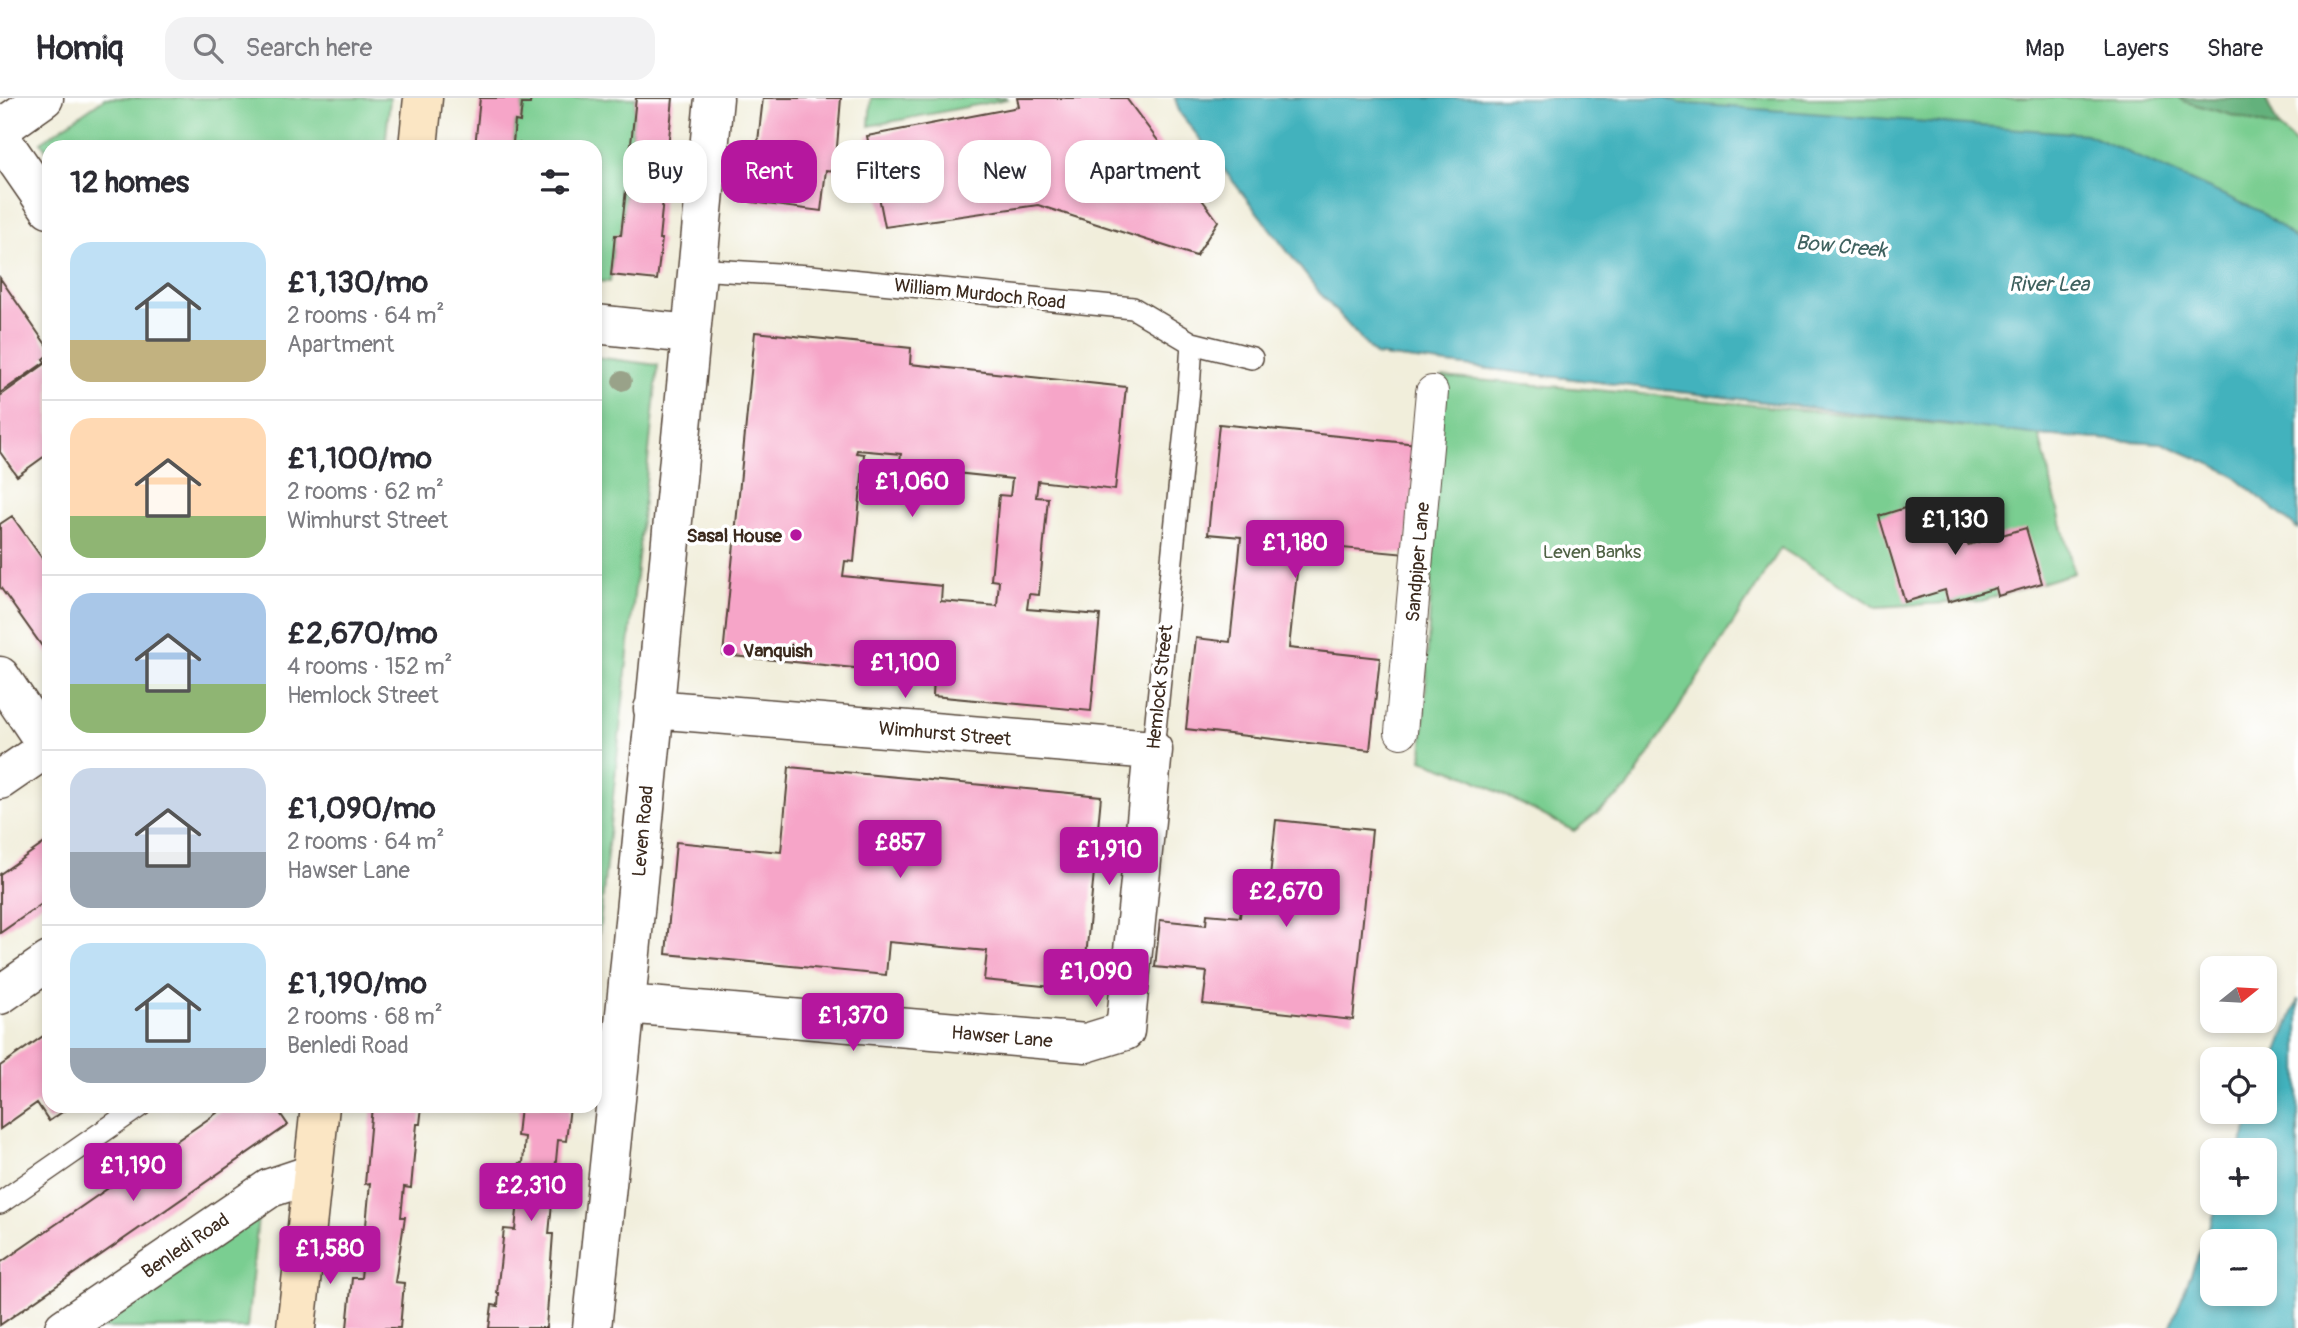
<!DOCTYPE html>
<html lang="en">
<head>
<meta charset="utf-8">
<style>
  :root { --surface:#fff; --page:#f2f2f3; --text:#2b2b33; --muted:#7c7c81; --line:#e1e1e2; --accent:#b5179e }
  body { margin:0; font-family:Pangolin,sans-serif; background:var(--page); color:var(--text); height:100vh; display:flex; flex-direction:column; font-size:26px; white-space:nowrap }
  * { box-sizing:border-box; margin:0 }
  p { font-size:23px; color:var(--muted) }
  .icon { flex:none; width:38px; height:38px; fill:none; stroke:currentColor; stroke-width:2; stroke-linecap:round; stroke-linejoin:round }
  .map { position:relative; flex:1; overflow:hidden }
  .sheet { position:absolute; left:42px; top:42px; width:560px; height:973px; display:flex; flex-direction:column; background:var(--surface); border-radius:21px; box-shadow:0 4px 10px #0003 }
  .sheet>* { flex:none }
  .guide { position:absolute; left:623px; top:42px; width:665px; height:63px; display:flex; gap:14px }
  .needle { width:46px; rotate:72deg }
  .fabs { position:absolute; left:2200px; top:858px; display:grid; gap:14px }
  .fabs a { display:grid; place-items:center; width:77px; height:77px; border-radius:14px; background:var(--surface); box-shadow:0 4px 10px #0003; font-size:35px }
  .price { position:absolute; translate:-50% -60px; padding:0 16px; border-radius:7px; background:var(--accent); color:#fff; font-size:23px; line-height:46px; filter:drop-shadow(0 2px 4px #0008) }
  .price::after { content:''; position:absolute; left:50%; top:42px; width:21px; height:16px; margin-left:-10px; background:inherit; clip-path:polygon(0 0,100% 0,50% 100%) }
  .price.on { background:#222; color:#fff }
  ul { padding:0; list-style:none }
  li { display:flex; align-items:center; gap:21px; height:175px; padding:0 28px }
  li+li { border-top:2px solid var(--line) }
  li span { display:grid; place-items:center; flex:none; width:196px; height:140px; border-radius:21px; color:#555 }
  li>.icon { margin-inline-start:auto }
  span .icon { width:84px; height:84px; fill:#fffc; stroke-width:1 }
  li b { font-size:30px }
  h2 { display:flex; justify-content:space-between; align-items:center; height:84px; padding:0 28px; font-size:30px }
  .tag { padding:0 24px; border-radius:21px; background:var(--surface); box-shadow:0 4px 10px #0003; font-size:24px; line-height:63px }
  .tag.on { background:var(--accent); color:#fff }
  header { display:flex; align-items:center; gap:42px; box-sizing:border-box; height:98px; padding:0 35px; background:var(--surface); border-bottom:2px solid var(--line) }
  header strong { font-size:33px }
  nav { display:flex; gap:38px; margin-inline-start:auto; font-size:24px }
  .search { width:490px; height:63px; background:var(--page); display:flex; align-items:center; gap:18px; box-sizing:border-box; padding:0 24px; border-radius:21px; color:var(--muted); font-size:26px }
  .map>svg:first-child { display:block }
  .green { fill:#7ace91; stroke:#5a7c58; stroke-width:2 }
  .forest { fill:#63b17b; stroke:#4f6e4c; stroke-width:2 }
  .water { fill:#42b2bd; stroke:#3e6e6e; stroke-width:2; fill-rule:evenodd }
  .building { fill:#f6a5c8; fill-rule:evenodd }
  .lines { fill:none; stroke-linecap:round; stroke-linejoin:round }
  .service-casing { stroke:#56473a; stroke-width:24 }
  .pedestrian-casing { stroke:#56473a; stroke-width:34 }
  .minor-casing { stroke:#56473a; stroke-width:41 }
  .secondary-casing { stroke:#56473a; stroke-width:41 }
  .service { stroke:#fff; stroke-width:21 }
  .pedestrian { stroke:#fff; stroke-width:32 }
  .minor { stroke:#fff; stroke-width:38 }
  .secondary { stroke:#fbe6c4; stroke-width:38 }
  .tree { fill:#99a289 }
  .poi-dot { fill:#b5179e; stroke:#fff; stroke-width:2.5 }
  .labels { text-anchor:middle; stroke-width:7; stroke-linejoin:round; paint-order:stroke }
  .street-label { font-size:19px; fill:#3b2a1e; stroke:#fff }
  .poi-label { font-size:19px; font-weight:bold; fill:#3b2a1e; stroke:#fff; text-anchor:end }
  .park-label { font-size:19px; fill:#516346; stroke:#fff }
  .water-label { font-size:21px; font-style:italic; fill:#3e605e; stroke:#fff }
</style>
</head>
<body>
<header>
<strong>Homiq</strong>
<div class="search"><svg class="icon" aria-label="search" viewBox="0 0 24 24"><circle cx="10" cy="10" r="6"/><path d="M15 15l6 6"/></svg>Search here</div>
<nav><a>Map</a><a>Layers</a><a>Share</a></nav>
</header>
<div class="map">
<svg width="2298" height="1230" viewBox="0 0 2298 1230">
  <rect width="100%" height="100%" fill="#fff"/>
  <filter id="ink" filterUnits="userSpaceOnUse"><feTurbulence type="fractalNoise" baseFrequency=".0143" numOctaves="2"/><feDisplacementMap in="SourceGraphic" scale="14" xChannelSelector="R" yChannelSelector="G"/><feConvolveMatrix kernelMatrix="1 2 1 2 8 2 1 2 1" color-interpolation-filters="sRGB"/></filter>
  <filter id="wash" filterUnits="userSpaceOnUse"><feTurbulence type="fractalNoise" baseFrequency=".00686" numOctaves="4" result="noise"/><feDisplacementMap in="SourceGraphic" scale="28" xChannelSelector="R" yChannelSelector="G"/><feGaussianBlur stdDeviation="1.57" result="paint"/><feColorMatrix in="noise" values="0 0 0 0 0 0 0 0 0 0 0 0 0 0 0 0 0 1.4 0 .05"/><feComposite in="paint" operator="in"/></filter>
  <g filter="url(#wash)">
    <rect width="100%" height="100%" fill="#f1eedb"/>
    <path class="green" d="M 105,0 L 390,0 L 385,49 L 49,49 L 49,56 L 41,44 Z
      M 531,0 L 636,0 L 621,137 L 615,137 L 610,184 L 595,183 L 595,49 L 518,49 L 518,45 L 513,45 L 515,23 L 520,23 L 522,6 L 530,6 Z
      M 871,0 L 1007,0 L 1008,1 L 869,28 Z
      M 1175,0 L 2202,298 L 2298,431 L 2229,374 L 2162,345 L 2039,337 L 2074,475 L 1981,503 L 1876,509 L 1781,450 L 1627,691 L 1574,733 L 1467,678 L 1422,662 L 1442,279 L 1654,297 L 1968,329 L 1375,257 L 1320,195 L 1180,15 Z
      M 1494,0 L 2179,0 L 2183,3 L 2280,31 L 2298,48 L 2298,199 Z
      M 595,259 L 658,267 L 595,872 Z
      M 258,1119 L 247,1230 L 95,1230 Z"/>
    <path class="forest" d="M 2179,0 L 2265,0 L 2280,31 L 2183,3 Z"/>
    <path class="water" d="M 1175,0 L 1665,0 L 1679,5 L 2086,36 L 2260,113 L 2298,143 L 2298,431 L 2229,374 L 2162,345 L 2039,337 L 1375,257 L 1320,195 L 1180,15 Z
      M 2298,901 L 2298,1230 L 2170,1230 L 2219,1104 L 2264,1104 L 2264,1052 L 2239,1052 L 2254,1013 L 2264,1013 L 2265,987 ZM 2212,1143 L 2264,1143 L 2264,1195 L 2212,1195 Z"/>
    <g id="blocks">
      <path class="building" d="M 480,0 L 531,0 L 530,6 L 522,6 L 520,24 L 515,23 L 513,45 L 519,45 L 518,49 L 475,49 Z
        M 636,0 L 673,0 L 659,141 L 662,141 L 657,182 L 611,177 L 615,137 L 621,137 Z
        M 763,0 L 841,0 L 836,61 L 834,73 L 826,72 L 821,113 L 751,104 Z
        M 1017,0 L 1126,0 L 1218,123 L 1196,158 L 1038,107 L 885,129 L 867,38 L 1019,9 Z
        M 0,180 L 49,251 L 49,256 L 43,261 L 45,264 L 0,295 Z
        M 755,234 L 911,250 L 910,266 L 1126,289 L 1115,392 L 1038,383 L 1036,399 L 1048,400 L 1039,497 L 1029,496 L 1027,511 L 1100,517 L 1091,613 L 933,598 L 934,578 L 723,557 ZM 857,352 L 901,356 L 899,369 L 1012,381 L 1010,398 L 999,397 L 991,482 L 999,483 L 997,508 L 941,503 L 942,488 L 843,478 L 845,463 L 854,464 L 864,356 L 856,355 Z
        M 49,263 L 49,355 L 17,378 L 0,354 L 0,298 Z
        M 1219,326 L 1417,346 L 1406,456 L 1300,446 L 1289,550 L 1380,560 L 1370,652 L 1186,631 L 1196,540 L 1230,544 L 1239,461 L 1241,439 L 1208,436 Z
        M 1921,405 L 1925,419 L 1957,409 L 1968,447 L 2026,430 L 2042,485 L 1998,498 L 1996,490 L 1948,504 L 1945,492 L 1905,504 L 1879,418 Z
        M 12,418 L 49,470 L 49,558 L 0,489 L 0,426 Z
        M 789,669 L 1101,698 L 1083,892 L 984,882 L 987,853 L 889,844 L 886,877 L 666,856 L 676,744 L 781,754 Z
        M 1276,722 L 1372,732 L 1353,922 L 1203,906 L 1207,874 L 1155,869 L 1160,822 L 1206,827 L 1207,816 L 1240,819 L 1244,786 L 1269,788 Z
        M 49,742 L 49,801 L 0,835 L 0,776 Z
        M 49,934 L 49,1008 L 71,1008 L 49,1023 L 37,1005 L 0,1031 L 0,968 Z
        M 227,1008 L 275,1008 L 288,1027 L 0,1227 L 0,1165 Z
        M 372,1008 L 422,1008 L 420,1026 L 417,1026 L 411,1090 L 404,1089 L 401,1119 L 405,1119 L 395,1184 L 404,1185 L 400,1230 L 347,1230 L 352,1180 L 361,1180 L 370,1085 L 365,1086 Z
        M 520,1008 L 570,1008 L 566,1043 L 558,1042 L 549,1136 L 553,1136 L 546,1230 L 489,1230 L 492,1207 L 498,1208 L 499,1195 L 497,1195 L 504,1131 L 515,1132 L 518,1103 L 514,1103 L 519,1065 L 523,1065 L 525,1039 L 517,1038 Z"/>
    </g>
  </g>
  <g filter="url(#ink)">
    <use href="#blocks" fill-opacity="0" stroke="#56473a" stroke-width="2"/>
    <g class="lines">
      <g class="service-casing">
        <path id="service" d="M 696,171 L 810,178 L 1133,210 L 1192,245 L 1252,260
          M 1153,652 L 1189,292 L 1192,245
          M 0,1105 L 140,1008"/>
      </g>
      <g class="pedestrian-casing">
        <path id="pedestrian" d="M 1401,634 L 1432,294"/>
      </g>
      <g class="minor-casing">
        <path id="minor" d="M 0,31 L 44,0
          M 0,39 L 49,110
          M 595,226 L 690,236
          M 0,578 L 49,651
          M 0,682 L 48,649
          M 0,897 L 49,863
          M 626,906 L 1086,945 L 1125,933 L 1153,652 L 653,611
          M 64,1230 L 270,1090 L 312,1076
          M 592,1230 L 626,906 L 714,0"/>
      </g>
      <g class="secondary-casing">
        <path id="secondary" d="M 418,49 L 423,0
          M 296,1230 L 320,1008"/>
      </g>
      <use href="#service" class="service"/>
      <use href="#pedestrian" class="pedestrian"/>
      <use href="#minor" class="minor"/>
      <use href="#secondary" class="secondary"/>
    </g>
    <circle class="tree" cx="622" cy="283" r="10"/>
  </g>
  <g class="poi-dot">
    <circle cx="796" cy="437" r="7"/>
    <circle cx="729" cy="552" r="7"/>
  </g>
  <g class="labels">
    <g class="street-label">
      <text transform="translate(980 195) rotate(6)" y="7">William Murdoch Road</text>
      <text transform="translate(1417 464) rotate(-85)" y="7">Sandpiper Lane</text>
      <text transform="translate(1159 589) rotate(-84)" y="7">Hemlock Street</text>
      <text transform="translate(945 635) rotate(5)" y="7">Wimhurst Street</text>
      <text transform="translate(642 733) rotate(-85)" y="7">Leven Road</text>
      <text transform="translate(1002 938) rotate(5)" y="7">Hawser Lane</text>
      <text transform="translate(185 1147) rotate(-34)" y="7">Benledi Road</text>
    </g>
    <g class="poi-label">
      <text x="782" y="444">Sasal House</text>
      <text x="743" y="559" text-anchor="start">Vanquish</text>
    </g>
    <g class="park-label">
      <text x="1592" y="460">Leven Banks</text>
    </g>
    <g class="water-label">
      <text transform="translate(1841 148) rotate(5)" y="7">Bow Creek</text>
      <text x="2049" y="193">River Lea</text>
    </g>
  </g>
</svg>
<div class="fabs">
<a><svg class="needle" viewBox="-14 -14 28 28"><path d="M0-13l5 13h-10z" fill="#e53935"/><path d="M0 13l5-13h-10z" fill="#7c7c81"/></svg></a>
<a><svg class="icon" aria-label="locate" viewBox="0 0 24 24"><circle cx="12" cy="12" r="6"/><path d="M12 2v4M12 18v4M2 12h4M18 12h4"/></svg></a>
<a>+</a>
<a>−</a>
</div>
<b class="price" style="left:912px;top:421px">£1,060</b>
<b class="price on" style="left:1955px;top:459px">£1,130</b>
<b class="price" style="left:1295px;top:482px">£1,180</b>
<b class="price" style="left:905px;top:602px">£1,100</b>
<b class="price" style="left:900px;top:782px">£857</b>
<b class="price" style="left:1109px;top:789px">£1,910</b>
<b class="price" style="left:1286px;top:831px">£2,670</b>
<b class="price" style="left:1096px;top:911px">£1,090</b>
<b class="price" style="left:853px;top:955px">£1,370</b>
<b class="price" style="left:133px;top:1105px">£1,190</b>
<b class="price" style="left:531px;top:1125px">£2,310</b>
<b class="price" style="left:330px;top:1188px">£1,580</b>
<div class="guide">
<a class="tag">Buy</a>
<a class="tag on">Rent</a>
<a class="tag">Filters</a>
<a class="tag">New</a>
<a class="tag">Apartment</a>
</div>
<section class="sheet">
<h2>12 homes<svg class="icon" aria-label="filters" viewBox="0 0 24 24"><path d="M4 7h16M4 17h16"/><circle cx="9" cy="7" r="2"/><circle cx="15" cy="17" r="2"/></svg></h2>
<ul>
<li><span style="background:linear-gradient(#bfe0f5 70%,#c2b280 0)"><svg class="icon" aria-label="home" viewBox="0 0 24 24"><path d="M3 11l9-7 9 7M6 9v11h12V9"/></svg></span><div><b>£1,130/mo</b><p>2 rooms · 64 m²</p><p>Apartment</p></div></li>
<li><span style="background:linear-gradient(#ffd9b3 70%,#8fb573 0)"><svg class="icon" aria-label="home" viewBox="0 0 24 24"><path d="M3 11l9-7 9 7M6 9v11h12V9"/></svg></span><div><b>£1,100/mo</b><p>2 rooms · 62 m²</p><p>Wimhurst Street</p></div></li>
<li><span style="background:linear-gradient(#a9c7e8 65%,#8fb573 0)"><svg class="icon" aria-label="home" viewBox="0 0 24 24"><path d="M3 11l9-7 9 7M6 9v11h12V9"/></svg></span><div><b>£2,670/mo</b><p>4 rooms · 152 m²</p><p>Hemlock Street</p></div></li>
<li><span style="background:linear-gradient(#c9d6e8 60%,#9aa5b1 0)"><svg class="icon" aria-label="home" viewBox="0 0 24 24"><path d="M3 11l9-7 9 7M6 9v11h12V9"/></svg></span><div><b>£1,090/mo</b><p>2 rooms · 64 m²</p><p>Hawser Lane</p></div></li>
<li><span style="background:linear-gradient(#bfe0f5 75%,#9aa5b1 0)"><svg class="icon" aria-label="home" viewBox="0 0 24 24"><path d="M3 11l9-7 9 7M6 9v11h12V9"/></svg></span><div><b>£1,190/mo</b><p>2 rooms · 68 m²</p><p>Benledi Road</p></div></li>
</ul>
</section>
</div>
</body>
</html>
